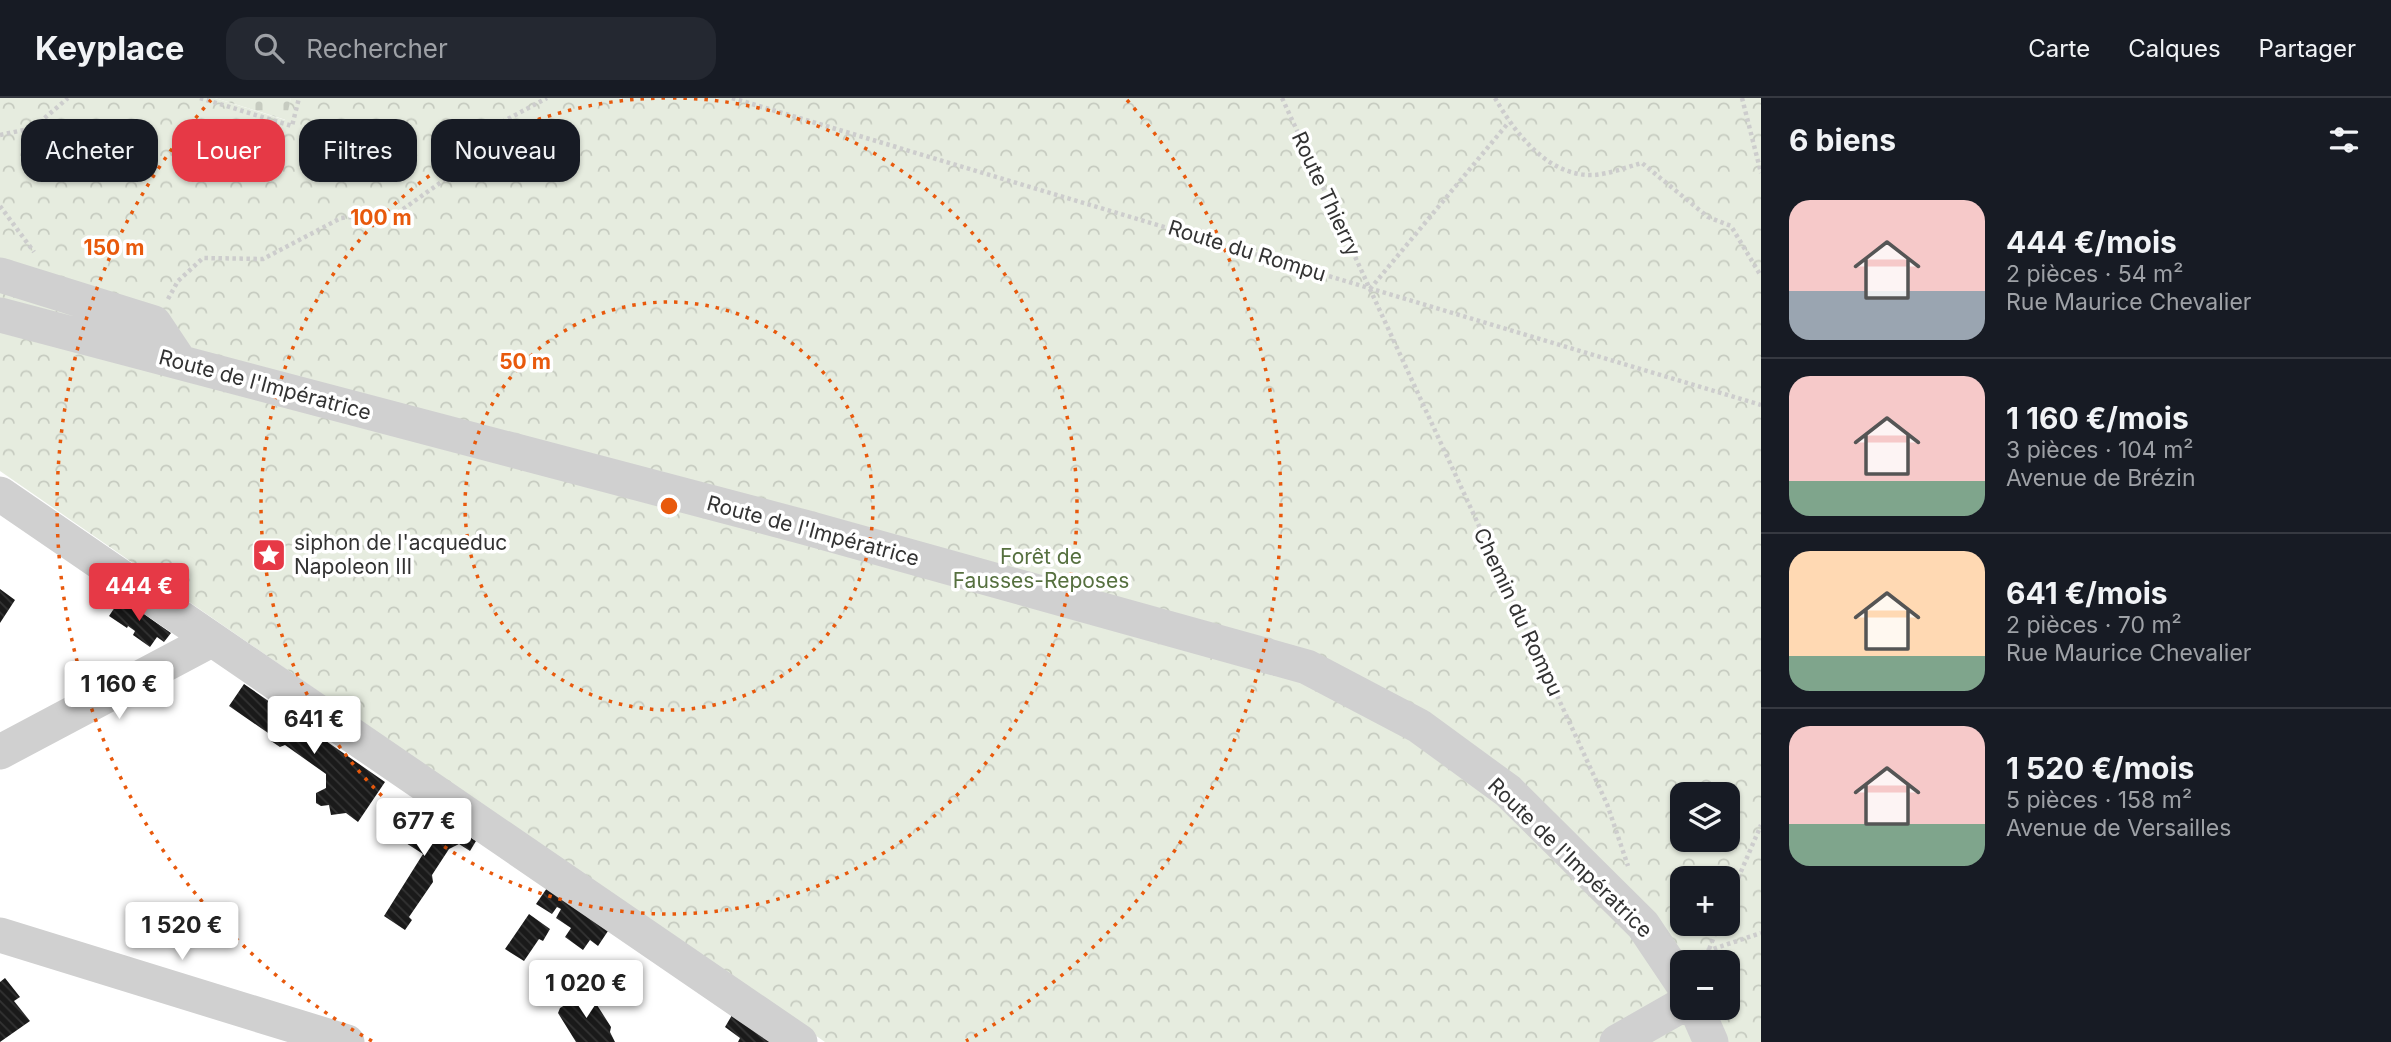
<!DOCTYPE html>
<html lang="fr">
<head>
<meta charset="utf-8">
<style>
  :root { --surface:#171b24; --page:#242831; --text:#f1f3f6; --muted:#9ea1a6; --line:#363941; --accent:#e63946 }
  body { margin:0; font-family:Inter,sans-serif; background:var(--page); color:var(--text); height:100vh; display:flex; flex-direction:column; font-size:26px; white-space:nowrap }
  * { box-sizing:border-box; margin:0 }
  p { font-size:23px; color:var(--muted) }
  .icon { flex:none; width:38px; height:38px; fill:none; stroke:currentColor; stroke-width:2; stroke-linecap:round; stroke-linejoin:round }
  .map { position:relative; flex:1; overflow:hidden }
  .drawer { display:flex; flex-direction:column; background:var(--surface); width:630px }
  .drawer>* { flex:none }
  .hud { position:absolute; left:21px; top:21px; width:665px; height:63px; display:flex; gap:14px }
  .tools { position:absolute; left:1670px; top:684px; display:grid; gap:14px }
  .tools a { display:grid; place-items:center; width:70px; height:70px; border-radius:14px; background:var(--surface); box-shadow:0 2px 5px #0004; font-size:35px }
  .price { position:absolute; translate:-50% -60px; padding:0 16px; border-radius:7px; background:#fff; color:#222; font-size:23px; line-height:46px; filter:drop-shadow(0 2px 4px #0008) }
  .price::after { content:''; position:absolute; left:50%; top:42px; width:21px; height:16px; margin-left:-10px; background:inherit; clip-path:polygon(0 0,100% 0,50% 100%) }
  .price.active { background:var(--accent); color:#fff }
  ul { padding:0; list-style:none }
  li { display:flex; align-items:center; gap:21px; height:175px; padding:0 28px }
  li+li { border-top:2px solid var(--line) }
  li span { display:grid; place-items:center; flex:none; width:196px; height:140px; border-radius:21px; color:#555 }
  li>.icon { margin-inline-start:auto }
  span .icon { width:84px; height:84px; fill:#fffc; stroke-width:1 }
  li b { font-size:30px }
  h2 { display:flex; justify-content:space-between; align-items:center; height:84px; padding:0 28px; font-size:30px }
  .chip { padding:0 24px; border-radius:21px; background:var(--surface); box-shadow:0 2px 5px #0004; font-size:24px; line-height:63px }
  .chip.active { background:var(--accent); color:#fff }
  header { display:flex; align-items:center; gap:42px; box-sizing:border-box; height:98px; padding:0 35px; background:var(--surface); border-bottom:2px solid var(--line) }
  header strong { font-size:33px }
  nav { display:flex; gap:38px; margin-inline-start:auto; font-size:24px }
  .search { width:490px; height:63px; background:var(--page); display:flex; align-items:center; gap:18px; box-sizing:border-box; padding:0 24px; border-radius:21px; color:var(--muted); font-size:26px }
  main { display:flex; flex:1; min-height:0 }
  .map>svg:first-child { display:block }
  .forest { fill:url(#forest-crowns); fill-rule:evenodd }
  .cemetery { fill:url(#cemetery-stones) }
  .building { fill:url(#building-back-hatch) }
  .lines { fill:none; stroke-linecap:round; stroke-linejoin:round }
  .path { stroke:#cdcdcd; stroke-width:4.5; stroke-dasharray:3.5 3.5; stroke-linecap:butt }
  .minor { stroke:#d0d0d0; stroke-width:35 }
  .ring { fill:none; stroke:#e8590c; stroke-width:3.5; stroke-dasharray:3.5 7 }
  .labels { text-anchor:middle; stroke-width:7; stroke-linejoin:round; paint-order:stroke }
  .street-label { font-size:21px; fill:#333; stroke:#fff }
  .poi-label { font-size:21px; fill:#333; stroke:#fff; text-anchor:start }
  .park-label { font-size:21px; fill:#56703f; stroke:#fff }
  .centre { fill:#e8590c; stroke:#fff; stroke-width:3.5 }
  .ring-label { font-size:21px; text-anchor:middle; font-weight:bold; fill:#e8590c; stroke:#fff; stroke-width:7; stroke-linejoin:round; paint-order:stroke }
</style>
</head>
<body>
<header>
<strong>Keyplace</strong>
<div class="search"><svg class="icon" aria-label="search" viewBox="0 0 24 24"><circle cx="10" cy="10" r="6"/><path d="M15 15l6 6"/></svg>Rechercher</div>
<nav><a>Carte</a><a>Calques</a><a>Partager</a></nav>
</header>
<main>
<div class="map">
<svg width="1761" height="944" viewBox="0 0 1761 944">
  <defs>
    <pattern id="forest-crowns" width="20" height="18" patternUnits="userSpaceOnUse" patternTransform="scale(1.75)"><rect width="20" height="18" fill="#e6ecdf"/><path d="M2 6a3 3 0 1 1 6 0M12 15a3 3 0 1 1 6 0" fill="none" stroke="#c6cbc0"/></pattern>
    <pattern id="cemetery-stones" width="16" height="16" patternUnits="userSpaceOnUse" patternTransform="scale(1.75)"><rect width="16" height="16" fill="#e6ecdf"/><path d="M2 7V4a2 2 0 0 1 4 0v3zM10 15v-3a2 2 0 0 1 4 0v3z" fill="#c6cbc0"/></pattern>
    <pattern id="building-back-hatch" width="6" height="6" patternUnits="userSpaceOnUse" patternTransform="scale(1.75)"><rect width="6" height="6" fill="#1a1a1a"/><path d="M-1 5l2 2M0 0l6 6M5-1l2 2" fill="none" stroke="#333"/></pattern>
  </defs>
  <rect width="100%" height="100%" fill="#fff"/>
  <path class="forest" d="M 0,0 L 215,0 L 285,22 L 291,0 L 1761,0 L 1761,944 L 825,944 L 0,373 ZM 1682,696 L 1727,696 L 1727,742 L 1682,742 ZM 1682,780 L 1727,780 L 1727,826 L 1682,826 ZM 1682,864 L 1727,864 L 1727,910 L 1682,910 Z"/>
  <path class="cemetery" d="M 215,0 L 291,0 L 286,22 Z"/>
  <path class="building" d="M 0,491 L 15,502 L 0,525 Z
    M 121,500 L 171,535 L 164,544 L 157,539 L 150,549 L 133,537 L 135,533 L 128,528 L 127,530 L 109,518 Z
    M 244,586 L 385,684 L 358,724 L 346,715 L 331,717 L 329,707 L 321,708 L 316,705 L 316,695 L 326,690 L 326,676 L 285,647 L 280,649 L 271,643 L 271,637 L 229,608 Z
    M 416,704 L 476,743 L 470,753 L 459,746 L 449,751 L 432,777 L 433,784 L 409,819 L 412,822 L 405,832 L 384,818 L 423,756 L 395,738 Z
    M 547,790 L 610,830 L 598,848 L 590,842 L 583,852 L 565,839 L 571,830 L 556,820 L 561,811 L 557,809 L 552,816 L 536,806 Z
    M 529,816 L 550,831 L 543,843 L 539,841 L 524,863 L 505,851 Z
    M 5,880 L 20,899 L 14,903 L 30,923 L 0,944 L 0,884 Z
    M 585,894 L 590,896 L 611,929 L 610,934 L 615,944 L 576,944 L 558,915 L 560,910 Z
    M 735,912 L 785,944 L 738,944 L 740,940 L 725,929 Z"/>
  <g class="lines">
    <path class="path" d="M 200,0 L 292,28 L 299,0
      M 732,0 L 1761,307
      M 1282,0 L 1607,706 L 1628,768
      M 1495,0 C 1515,35 1548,79 1594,77 C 1609,76 1627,69 1642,65 L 1708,119 L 1731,128 L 1761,178
      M 1742,0 L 1761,75
      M 0,37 L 33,30 L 68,0
      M 0,108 L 34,154
      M 1370,191 L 1509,24
      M 168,201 L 178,183 L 203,160 L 263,161 L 341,120 L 399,114 L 478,58 L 504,23 L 547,0
      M 1727,806 L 1761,727
      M 1707,853 L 1761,835
      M 1704,864 L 1719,826"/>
    <path class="minor" d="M 0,177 L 154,225 L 180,264
      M 0,217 L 804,429 L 1307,569 L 1419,628 L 1508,693 L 1643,827 L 1682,885
      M 0,396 L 800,944
      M 0,654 L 211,542
      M 0,837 L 347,944
      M 1696,910 L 1711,944
      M 1617,944 L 1682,907"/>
  </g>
  <g class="ring">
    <circle cx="669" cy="408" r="204"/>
    <path d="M673 0A408 408 0 1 1 665 0"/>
    <path d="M372 943A612 612 0 0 1 211 2M1127 2A612 612 0 0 1 966 943"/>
  </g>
  <defs>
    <g id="sight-square" transform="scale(1.75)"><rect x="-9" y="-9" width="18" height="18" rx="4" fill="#e63946" stroke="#fff"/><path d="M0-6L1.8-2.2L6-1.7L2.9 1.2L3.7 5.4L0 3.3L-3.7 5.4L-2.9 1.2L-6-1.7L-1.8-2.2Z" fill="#fff"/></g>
  </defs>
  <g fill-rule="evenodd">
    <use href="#sight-square" x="269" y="457"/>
  </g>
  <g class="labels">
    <g class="street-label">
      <text transform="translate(1326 96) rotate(65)" y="7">Route Thierry</text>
      <text transform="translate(1247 153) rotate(17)" y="7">Route du Rompu</text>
      <text transform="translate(265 287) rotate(15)" y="7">Route de l'Impératrice</text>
      <text transform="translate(813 433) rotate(15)" y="7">Route de l'Impératrice</text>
      <text transform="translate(1518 514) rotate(65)" y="7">Chemin du Rompu</text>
      <text transform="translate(1570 760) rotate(44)" y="7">Route de l'Impératrice</text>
    </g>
    <g class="poi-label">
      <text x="294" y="452">siphon de l'acqueduc<tspan x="294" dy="24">Napoleon III</tspan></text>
    </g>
    <g class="park-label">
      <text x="1041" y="466">Forêt de<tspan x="1041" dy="24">Fausses-Reposes</tspan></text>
    </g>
  </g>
  <circle cx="669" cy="408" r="10" class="centre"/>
  <g class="ring-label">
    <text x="381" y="127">100 m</text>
    <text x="114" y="157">150 m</text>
    <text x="525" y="271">50 m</text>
  </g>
</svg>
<div class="tools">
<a><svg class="icon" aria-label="layers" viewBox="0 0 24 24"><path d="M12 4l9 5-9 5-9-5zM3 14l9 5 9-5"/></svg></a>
<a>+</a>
<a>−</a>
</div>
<b class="price active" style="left:139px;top:525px">444 €</b>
<b class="price" style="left:119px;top:623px">1 160 €</b>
<b class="price" style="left:314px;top:658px">641 €</b>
<b class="price" style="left:424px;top:760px">677 €</b>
<b class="price" style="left:182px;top:864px">1 520 €</b>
<b class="price" style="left:586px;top:922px">1 020 €</b>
<div class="hud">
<a class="chip">Acheter</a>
<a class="chip active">Louer</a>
<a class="chip">Filtres</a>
<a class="chip">Nouveau</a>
</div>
</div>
<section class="drawer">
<h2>6 biens<svg class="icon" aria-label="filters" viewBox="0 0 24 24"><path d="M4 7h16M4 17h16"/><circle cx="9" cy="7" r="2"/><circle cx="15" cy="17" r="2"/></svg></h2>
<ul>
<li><span style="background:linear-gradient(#f6c9c9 65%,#9aa5b1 0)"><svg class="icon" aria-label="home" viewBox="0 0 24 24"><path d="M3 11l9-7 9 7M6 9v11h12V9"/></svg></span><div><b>444 €/mois</b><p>2 pièces · 54 m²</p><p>Rue Maurice Chevalier</p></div></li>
<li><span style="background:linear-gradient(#f6c9c9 75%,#7fa58c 0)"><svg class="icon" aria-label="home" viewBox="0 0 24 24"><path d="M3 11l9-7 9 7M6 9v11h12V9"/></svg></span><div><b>1 160 €/mois</b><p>3 pièces · 104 m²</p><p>Avenue de Brézin</p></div></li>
<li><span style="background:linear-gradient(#ffd9b3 75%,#7fa58c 0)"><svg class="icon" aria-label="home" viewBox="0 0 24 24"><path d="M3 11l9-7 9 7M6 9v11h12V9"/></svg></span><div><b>641 €/mois</b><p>2 pièces · 70 m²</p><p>Rue Maurice Chevalier</p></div></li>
<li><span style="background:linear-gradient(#f6c9c9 70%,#7fa58c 0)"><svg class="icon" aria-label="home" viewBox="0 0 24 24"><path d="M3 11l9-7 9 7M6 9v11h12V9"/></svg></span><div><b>1 520 €/mois</b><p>5 pièces · 158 m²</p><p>Avenue de Versailles</p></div></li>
</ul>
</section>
</main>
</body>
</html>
